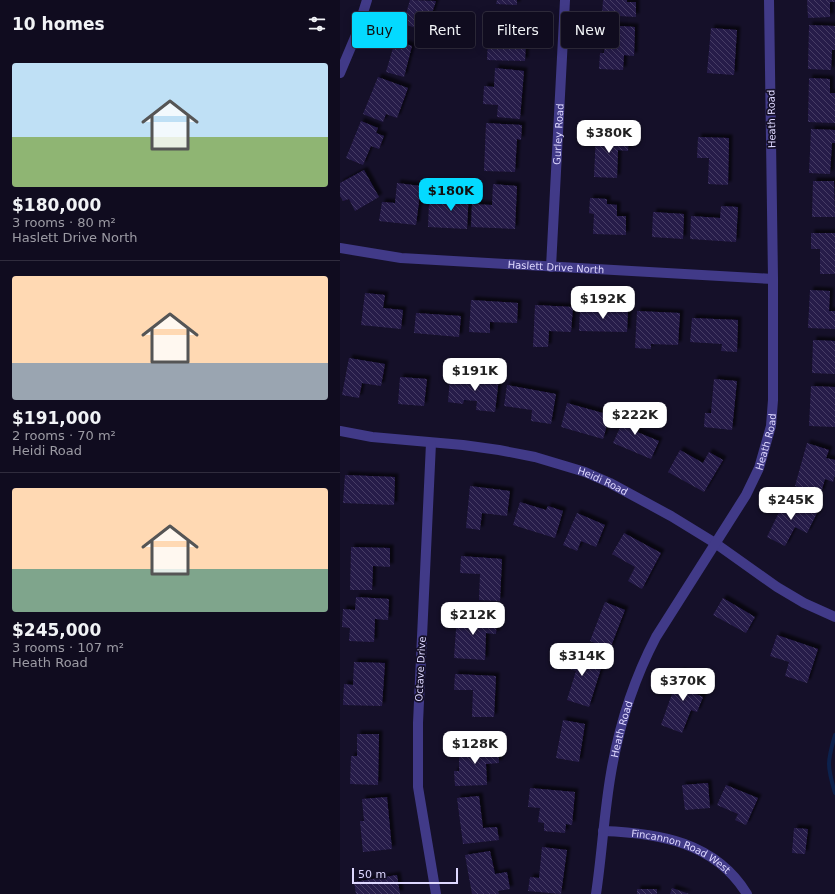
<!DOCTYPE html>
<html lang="en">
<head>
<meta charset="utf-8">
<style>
  :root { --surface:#100c1f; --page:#191528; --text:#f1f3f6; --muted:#9c9ba4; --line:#302c3d; --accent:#04daff }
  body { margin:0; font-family:"DejaVu Sans",sans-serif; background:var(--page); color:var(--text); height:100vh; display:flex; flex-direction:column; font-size:15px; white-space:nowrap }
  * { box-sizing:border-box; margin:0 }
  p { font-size:13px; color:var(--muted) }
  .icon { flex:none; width:22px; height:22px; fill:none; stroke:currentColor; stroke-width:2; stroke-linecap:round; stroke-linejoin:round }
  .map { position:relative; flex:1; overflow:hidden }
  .panel { display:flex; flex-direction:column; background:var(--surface); width:340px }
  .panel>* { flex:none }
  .hud { position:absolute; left:12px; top:12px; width:380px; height:36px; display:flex; gap:8px }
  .scale { position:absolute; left:12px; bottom:10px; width:106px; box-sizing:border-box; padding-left:4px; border:2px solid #ded8ff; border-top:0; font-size:11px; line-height:14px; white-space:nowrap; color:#ded8ff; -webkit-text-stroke:3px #151029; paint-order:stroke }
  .price { position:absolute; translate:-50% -34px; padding:0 9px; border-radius:8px; background:#fff; color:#222; font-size:13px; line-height:26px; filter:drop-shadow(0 1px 2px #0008) }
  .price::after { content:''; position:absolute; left:50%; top:24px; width:12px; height:9px; margin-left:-6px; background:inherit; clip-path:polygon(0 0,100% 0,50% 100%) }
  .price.active { background:var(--accent); color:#111 }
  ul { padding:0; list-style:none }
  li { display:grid; align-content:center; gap:8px; height:212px; padding:0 12px }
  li+li { border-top:1px solid var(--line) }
  li span { display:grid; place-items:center; height:124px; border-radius:4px; color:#555 }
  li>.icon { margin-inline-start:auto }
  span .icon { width:72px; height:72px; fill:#fffc; stroke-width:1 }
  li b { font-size:17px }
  h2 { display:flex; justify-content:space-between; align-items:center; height:48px; padding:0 12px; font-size:17px }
  .pill { padding:0 14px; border-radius:4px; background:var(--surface); box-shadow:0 2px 10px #0003,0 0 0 1px var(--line); font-size:14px; line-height:36px }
  .pill.active { background:var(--accent); color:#111 }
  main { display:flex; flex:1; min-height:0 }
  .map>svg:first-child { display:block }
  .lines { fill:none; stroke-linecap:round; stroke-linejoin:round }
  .stream { stroke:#0c214c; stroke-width:4 }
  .building { fill:url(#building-back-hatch); filter:url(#shadow) }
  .street { stroke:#413a88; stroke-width:10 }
  .labels { text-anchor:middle; stroke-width:3.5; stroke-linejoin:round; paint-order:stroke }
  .street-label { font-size:10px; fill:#ded8ff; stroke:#151029 }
</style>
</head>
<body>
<main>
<section class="panel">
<h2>10 homes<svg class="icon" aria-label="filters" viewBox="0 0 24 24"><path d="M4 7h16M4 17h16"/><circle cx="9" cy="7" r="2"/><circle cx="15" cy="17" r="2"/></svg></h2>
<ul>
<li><span style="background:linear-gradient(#bfe0f5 60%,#8fb573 0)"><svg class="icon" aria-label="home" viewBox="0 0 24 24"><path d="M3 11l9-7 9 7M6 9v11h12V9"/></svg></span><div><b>$180,000</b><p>3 rooms · 80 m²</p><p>Haslett Drive North</p></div></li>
<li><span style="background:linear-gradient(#ffd9b3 70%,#9aa5b1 0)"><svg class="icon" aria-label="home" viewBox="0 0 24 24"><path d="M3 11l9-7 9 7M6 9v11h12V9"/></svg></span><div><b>$191,000</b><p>2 rooms · 70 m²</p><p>Heidi Road</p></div></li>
<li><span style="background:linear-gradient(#ffd9b3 65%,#7fa58c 0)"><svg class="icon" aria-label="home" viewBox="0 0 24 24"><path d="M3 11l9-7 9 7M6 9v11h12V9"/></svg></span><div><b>$245,000</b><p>3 rooms · 107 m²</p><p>Heath Road</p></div></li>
</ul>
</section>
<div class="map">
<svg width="495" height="894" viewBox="0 0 495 894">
  <defs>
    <pattern id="building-back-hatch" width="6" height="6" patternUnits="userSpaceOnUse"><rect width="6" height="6" fill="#271c4a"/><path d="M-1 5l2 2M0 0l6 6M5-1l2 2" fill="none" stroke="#463c65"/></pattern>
    <filter id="shadow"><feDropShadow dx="3.5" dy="-3.5" stdDeviation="1" flood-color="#0009"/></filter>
  </defs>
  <rect width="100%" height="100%" fill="#151029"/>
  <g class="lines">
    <path class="stream" d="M 495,735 C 487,762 487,766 495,793"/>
  </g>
  <path class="building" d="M 70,0 L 96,1 L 86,31 L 63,24 Z
    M 157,0 L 177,0 L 177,5 L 156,4 Z
    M 263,0 L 287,0 L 287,2 L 296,2 L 296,17 L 262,15 Z
    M 467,0 L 495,0 L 495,2 L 490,2 L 490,17 L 468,18 Z
    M 167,20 L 187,21 L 185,61 L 147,60 L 148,41 L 157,41 L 158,30 L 167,30 Z
    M 266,25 L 295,27 L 294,56 L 284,55 L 283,70 L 259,69 L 260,53 L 264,53 Z
    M 469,25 L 495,26 L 495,50 L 492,50 L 491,70 L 468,69 Z
    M 371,28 L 397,30 L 394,75 L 367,73 Z
    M 55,41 L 72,46 L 64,77 L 46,72 Z
    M 155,68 L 184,71 L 180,119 L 157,117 L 158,105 L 143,104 L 144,86 L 154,87 Z
    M 38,77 L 68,88 L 57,118 L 46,114 L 43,122 L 23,114 Z
    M 469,78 L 490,79 L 490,93 L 495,93 L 495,123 L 468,122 Z
    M 21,121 L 38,128 L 36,133 L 44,136 L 39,149 L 31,146 L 23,165 L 6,158 Z
    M 146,123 L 182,125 L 181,140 L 177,139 L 175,172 L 144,171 Z
    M 471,129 L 495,130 L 495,143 L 492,143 L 490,174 L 469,173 Z
    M 256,133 L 289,135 L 288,151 L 278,150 L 277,178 L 254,177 Z
    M 358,137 L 389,138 L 388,185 L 368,184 L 369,158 L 357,158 Z
    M 24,170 L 39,197 L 15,211 L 9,199 L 3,201 L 0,196 L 0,183 Z
    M 473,181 L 494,181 L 495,217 L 472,217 Z
    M 57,183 L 81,186 L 76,225 L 39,221 L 42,202 L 55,203 Z
    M 153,184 L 177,186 L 175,229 L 131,227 L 132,204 L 152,205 Z
    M 112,189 L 129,190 L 127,229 L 88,227 L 89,203 L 111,204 Z
    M 250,198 L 267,199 L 267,204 L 277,205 L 277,216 L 286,216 L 286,235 L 253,234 L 254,214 L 249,213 Z
    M 381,206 L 398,207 L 396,242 L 350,239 L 351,216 L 380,218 Z
    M 313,212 L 344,214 L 343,239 L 312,237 Z
    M 471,233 L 495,233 L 495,274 L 480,274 L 480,249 L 471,249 Z
    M 470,290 L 490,291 L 489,311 L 495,311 L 495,329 L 468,328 Z
    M 25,293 L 45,295 L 43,308 L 63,310 L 61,329 L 21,325 Z
    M 131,300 L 178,303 L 177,323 L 150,322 L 150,333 L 129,332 Z
    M 195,305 L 233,307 L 231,332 L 209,331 L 208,347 L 193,347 Z
    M 240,307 L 288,310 L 287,332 L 239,331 Z
    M 297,311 L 340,313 L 338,345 L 311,344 L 311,349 L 295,348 Z
    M 76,313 L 121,316 L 119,337 L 74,333 Z
    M 352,318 L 398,320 L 397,352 L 381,351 L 382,344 L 350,342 Z
    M 473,340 L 495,341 L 495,374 L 472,373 Z
    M 9,358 L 45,364 L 41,386 L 22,383 L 19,398 L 2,395 Z
    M 139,376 L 159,378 L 155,412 L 136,410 L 137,401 L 124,400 L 123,404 L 108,402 L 110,377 L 139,380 Z
    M 60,377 L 87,379 L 84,406 L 58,404 Z
    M 374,379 L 397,381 L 392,430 L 364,427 L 365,413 L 371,413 Z
    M 167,385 L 216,394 L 211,424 L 191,421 L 192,410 L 164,406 Z
    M 471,386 L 495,387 L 495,427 L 469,426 Z
    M 227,403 L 270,415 L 263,439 L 221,427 Z
    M 289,408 L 304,415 L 297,432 L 319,441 L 311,459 L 273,443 Z
    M 467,443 L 489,450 L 486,458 L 495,460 L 495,475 L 493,482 L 485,479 L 481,493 L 455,486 Z
    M 340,450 L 363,463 L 369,452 L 383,460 L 364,492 L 328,472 Z
    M 5,475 L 55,477 L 54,505 L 3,503 Z
    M 130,486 L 170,491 L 167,516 L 142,513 L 140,530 L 126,528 Z
    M 446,498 L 477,513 L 467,533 L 455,527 L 445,546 L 427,537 Z
    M 180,502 L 206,510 L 208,506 L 223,511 L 215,538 L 173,525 Z
    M 237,513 L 265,525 L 256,547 L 241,541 L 237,551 L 223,545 Z
    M 284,533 L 321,553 L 302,589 L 288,581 L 295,567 L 272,554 Z
    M 11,547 L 50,548 L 50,567 L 33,566 L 32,590 L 10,590 Z
    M 121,556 L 162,559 L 160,601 L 139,600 L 140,574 L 120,573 Z
    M 16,597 L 49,599 L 48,620 L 35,619 L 34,642 L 9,641 L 10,628 L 2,627 L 3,609 L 15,610 Z
    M 383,598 L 415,617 L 406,633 L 373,615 Z
    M 265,602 L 285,610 L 270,649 L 250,641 Z
    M 117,615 L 157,617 L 156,634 L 146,633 L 145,660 L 114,658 Z
    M 437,635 L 478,649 L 467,683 L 445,676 L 449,662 L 430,656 Z
    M 226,651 L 263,662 L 249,707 L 227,700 L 236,671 L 221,667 Z
    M 14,662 L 45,663 L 42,706 L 3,705 L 4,684 L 13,685 Z
    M 340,671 L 362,679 L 356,694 L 363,697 L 357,712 L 351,710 L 342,733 L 321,725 Z
    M 115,674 L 156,676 L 154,717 L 132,717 L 133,690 L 114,690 Z
    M 223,720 L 245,724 L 239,762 L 216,758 Z
    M 17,734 L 39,734 L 38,785 L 10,784 L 11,756 L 17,756 Z
    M 158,746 L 159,763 L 146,764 L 147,785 L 115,786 L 114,771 L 119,771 L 119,747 Z
    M 368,783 L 370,808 L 345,810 L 342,785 Z
    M 386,785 L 418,798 L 406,825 L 395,820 L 398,814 L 377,805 Z
    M 190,788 L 235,792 L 232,825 L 226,824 L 225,833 L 204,831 L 204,823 L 198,822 L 200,808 L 188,807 Z
    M 139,796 L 143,828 L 157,827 L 159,840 L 123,844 L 117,798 Z
    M 47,797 L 52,849 L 23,852 L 20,821 L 24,821 L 22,799 Z
    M 454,828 L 468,829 L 465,854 L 452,853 Z
    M 202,847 L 227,850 L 221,894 L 188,891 L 190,877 L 199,878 Z
    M 150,851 L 155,874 L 167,872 L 170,889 L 158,891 L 159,894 L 132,894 L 125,855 Z
    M 57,875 L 60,894 L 16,894 L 14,882 Z
    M 332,888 L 349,894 L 330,894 Z
    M 297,889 L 317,889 L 317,894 L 297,894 Z"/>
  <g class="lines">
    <g class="street">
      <path d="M 0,73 L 16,35 L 27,0"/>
      <path id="s1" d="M 0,248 L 61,258 L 433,279"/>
      <path id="s2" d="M 211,267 L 225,0"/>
      <path id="s3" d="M 0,431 L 32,437 L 123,445 L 159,450 L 195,457 L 245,472 L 270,483 L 331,516 L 375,543 L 437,587 L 464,603 L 495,617"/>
      <path d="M 91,443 L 78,723 L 78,787 L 96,894"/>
      <path id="s4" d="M 263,831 C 319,833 375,842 407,894"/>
      <path id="s5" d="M 256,894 C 262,854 264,813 271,773 C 279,726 294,679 316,637 L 406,495 L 419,468 L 431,426 L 433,400 L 433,279 L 429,0"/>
    </g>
  </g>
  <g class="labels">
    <g class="street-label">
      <text transform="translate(431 119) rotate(-91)" y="4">Heath Road</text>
      <text dy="4" stroke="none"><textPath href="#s2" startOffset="133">Gurley Road</textPath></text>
      <text dy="4" stroke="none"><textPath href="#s1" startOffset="217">Haslett Drive North</textPath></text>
      <text dy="4" stroke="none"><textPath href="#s5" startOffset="491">Heath Road</textPath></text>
      <text dy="4" stroke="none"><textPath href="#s3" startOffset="269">Heidi Road</textPath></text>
      <text transform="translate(80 669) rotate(-87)" y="4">Octave Drive</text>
      <text dy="4" stroke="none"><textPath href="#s5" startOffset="167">Heath Road</textPath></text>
      <text dy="4" stroke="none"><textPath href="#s4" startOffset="82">Fincannon Road West</textPath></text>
    </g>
  </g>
</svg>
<div class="scale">50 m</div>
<b class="price" style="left:269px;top:154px">$380K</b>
<b class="price active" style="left:111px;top:212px">$180K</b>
<b class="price" style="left:263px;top:320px">$192K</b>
<b class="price" style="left:135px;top:392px">$191K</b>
<b class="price" style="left:295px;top:436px">$222K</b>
<b class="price" style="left:451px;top:521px">$245K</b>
<b class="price" style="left:133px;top:636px">$212K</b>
<b class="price" style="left:242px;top:677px">$314K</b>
<b class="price" style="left:343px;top:702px">$370K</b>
<b class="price" style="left:135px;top:765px">$128K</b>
<div class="hud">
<a class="pill active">Buy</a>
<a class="pill">Rent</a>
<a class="pill">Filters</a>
<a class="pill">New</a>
</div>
</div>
</main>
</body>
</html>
